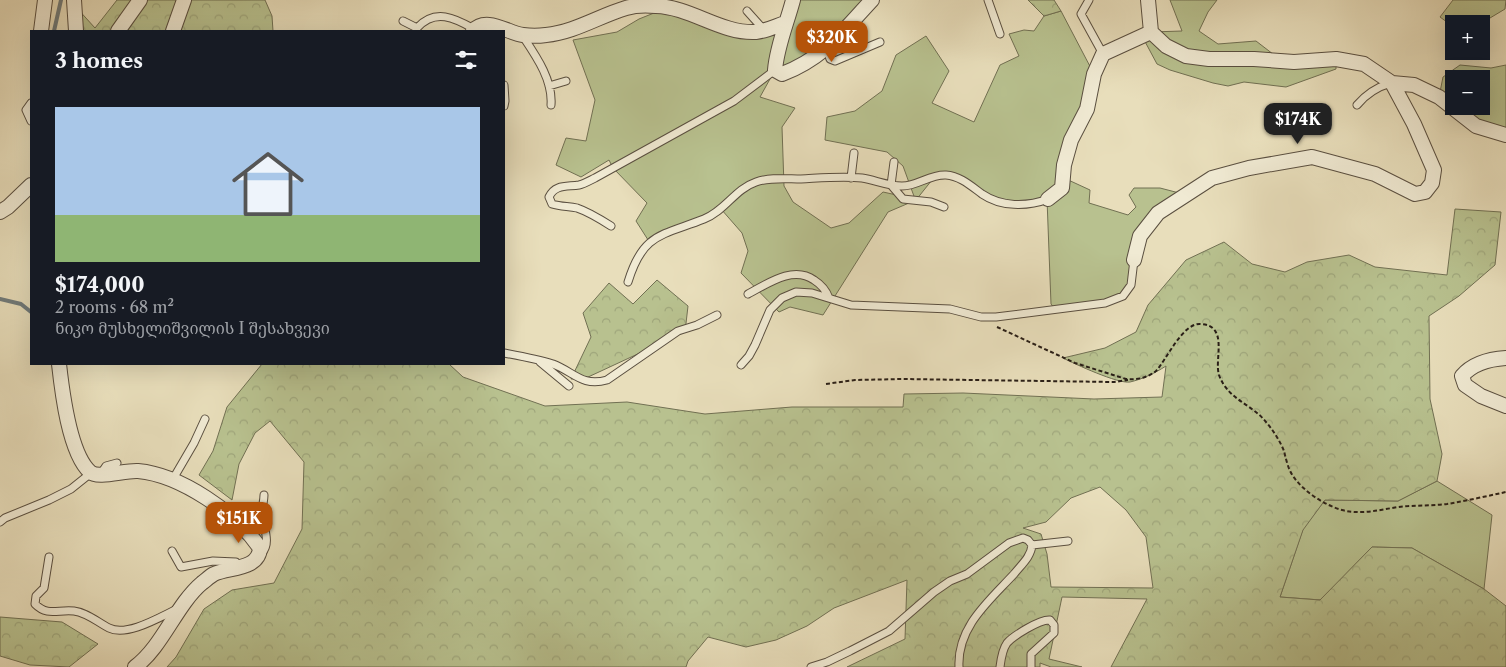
<!DOCTYPE html>
<html lang="en">
<head>
<meta charset="utf-8">
<style>
  :root { --surface:#171b24; --page:#20242c; --text:#f1f3f6; --muted:#9ea1a6; --line:#363941; --accent:#b45309 }
  body { margin:0; font-family:"Libre Caslon Text","Noto Serif Georgian",serif; background:var(--page); color:var(--text); height:100vh; display:flex; flex-direction:column; font-size:19px; white-space:nowrap }
  * { box-sizing:border-box; margin:0 }
  p { font-size:16px; color:var(--muted) }
  .icon { flex:none; width:28px; height:28px; fill:none; stroke:currentColor; stroke-width:2; stroke-linecap:round; stroke-linejoin:round }
  .map { position:relative; flex:1; overflow:hidden }
  .sheet { position:absolute; left:30px; top:30px; width:475px; height:335px; display:flex; flex-direction:column; background:var(--surface); border-radius:0px; box-shadow:0 5px 20px #0002 }
  .sheet>* { flex:none }
  .buttons { position:absolute; left:1445px; top:15px; display:grid; gap:10px }
  .buttons a { display:grid; place-items:center; width:45px; height:45px; border-radius:0px; background:var(--surface); box-shadow:0 5px 20px #0002; font-size:25px }
  .price { position:absolute; translate:-50% -42px; padding:0 11px; border-radius:10px; background:var(--accent); color:#fff; font-size:16px; line-height:32px; filter:drop-shadow(0 1px 2px #0008) }
  .price::after { content:''; position:absolute; left:50%; top:30px; width:15px; height:11px; margin-left:-8px; background:inherit; clip-path:polygon(0 0,100% 0,50% 100%) }
  .price.active { background:#222; color:#fff }
  ul { padding:0; list-style:none }
  li { display:grid; align-content:center; gap:10px; height:265px; padding:0 25px }
  li+li { border-top:1px solid var(--line) }
  li span { display:grid; place-items:center; height:155px; border-radius:0px; color:#555 }
  li>.icon { margin-inline-start:auto }
  span .icon { width:90px; height:90px; fill:#fffc; stroke-width:1 }
  li b { font-size:21px }
  h2 { display:flex; justify-content:space-between; align-items:center; height:60px; padding:0 25px; font-size:21px }
  .map>svg:first-child { display:block }
  .grass { fill:#b8c18f; stroke:#717053; fill-rule:evenodd }
  .forest { fill:url(#forest-crowns); stroke:#717053; fill-rule:evenodd }
  .lines { fill:none; stroke-linecap:round; stroke-linejoin:round }
  .stream { stroke:#707b7b; stroke-width:4 }
  .service-casing { stroke:#5a4f40; stroke-width:9 }
  .minor-casing { stroke:#5a4f40; stroke-width:16 }
  .path { stroke:#2a1f17; stroke-width:2; stroke-dasharray:4 2.5; stroke-linecap:butt }
  .service { stroke:#f0ead3; stroke-width:7 }
  .minor { stroke:#f0ead3; stroke-width:14 }
</style>
</head>
<body>
<div class="map">
<svg width="1506" height="667" viewBox="0 0 1506 667">
  <defs>
    <pattern id="forest-crowns" width="20" height="18" patternUnits="userSpaceOnUse" patternTransform="scale(1.25)"><rect width="20" height="18" fill="#b8c18f"/><path d="M2 6a3 3 0 1 1 6 0M12 15a3 3 0 1 1 6 0" fill="none" stroke="#9ea57b"/></pattern>
  </defs>
  <rect width="100%" height="100%" fill="#e8debb"/>
  <filter id="stains"><feTurbulence type="fractalNoise" baseFrequency=".004" numOctaves="4"/><feColorMatrix values="0 0 0 0 .2 0 0 0 0 .09 0 0 0 0 .02 0 0 0 .5 -.17"/></filter>
  <radialGradient id="worn" r=".72"><stop offset=".6" stop-color="#630" stop-opacity="0"/><stop offset="1" stop-color="#630" stop-opacity=".3"/></radialGradient>
  <path class="grass" d="M 793,0 L 872,0 L 819,55 L 775,70 L 760,97 L 795,108 L 782,127 L 784,186 L 793,202 L 831,228 L 849,223 L 883,192 L 915,199 L 903,166 L 887,152 L 825,140 L 827,117 L 855,111 L 882,91 L 896,55 L 926,36 L 949,71 L 932,103 L 974,122 L 1000,65 L 1019,56 L 1009,34 L 1024,30 L 1034,31 L 1044,16 L 1061,11 L 1094,74 L 1064,178 L 1090,190 L 1089,203 L 1128,215 L 1136,207 L 1129,195 L 1134,188 L 1160,188 L 1187,195 L 1140,236 L 1131,285 L 1123,296 L 1105,303 L 1055,309 L 1051,304 L 1047,199 L 1021,203 L 995,199 L 972,184 L 949,178 L 932,180 L 916,200 L 888,212 L 823,315 L 790,307 L 779,312 L 741,273 L 748,251 L 742,233 L 721,209 L 650,243 L 636,221 L 647,203 L 613,168 L 609,160 L 581,177 L 556,165 L 566,138 L 586,141 L 595,100 L 573,40 L 617,32 L 639,19 L 664,9 L 734,32 L 785,23 Z
    M 1170,0 L 1217,0 L 1208,12 L 1199,31 L 1218,44 L 1256,41 L 1282,61 L 1336,59 L 1336,69 L 1286,87 L 1244,82 L 1228,86 L 1213,83 L 1170,70 L 1157,64 L 1142,36 L 1151,32 L 1182,31 Z
    M 1453,0 L 1506,0 L 1505,9 L 1480,24 L 1454,24 L 1454,39 L 1449,42 L 1451,25 L 1440,17 Z
    M 1460,65 L 1491,68 L 1506,65 L 1506,135 L 1476,126 L 1439,97 L 1443,77 ZM 1454,79 L 1481,79 L 1481,106 L 1454,106 Z
    M 1437,481 L 1492,515 L 1484,589 L 1412,548 L 1372,547 L 1321,600 L 1280,597 L 1303,529 L 1325,500 L 1398,501 Z"/>
  <path class="forest" d="M 117,0 L 265,0 L 272,16 L 273,31 L 75,31 L 76,7 L 95,28 Z
    M 1028,0 L 1054,0 L 1061,11 L 1044,16 Z
    M 1455,209 L 1501,212 L 1495,265 L 1459,296 L 1429,316 L 1430,399 L 1442,454 L 1437,481 L 1398,501 L 1325,500 L 1303,530 L 1280,597 L 1320,600 L 1372,547 L 1412,548 L 1484,589 L 1506,606 L 1506,667 L 1111,667 L 1147,599 L 1062,597 L 1049,659 L 1082,667 L 1051,667 L 1040,663 L 1040,667 L 847,667 L 905,639 L 907,580 L 834,608 L 807,626 L 776,640 L 746,647 L 708,637 L 688,661 L 686,667 L 167,667 L 176,657 L 204,609 L 232,590 L 274,583 L 302,529 L 304,462 L 270,421 L 255,433 L 239,464 L 232,500 L 199,475 L 213,451 L 227,407 L 262,364 L 449,364 L 463,377 L 545,406 L 627,402 L 705,414 L 792,407 L 903,407 L 904,394 L 963,393 L 1094,399 L 1162,397 L 1166,366 C 1155,373 1143,379 1130,382 C 1118,384 1075,364 1063,358 L 1105,348 L 1136,332 L 1148,305 L 1186,260 L 1224,242 L 1252,264 L 1285,272 L 1307,262 L 1349,255 L 1375,267 L 1447,275 ZM 1100,487 L 1126,510 L 1146,537 L 1153,588 L 1051,587 L 1047,554 L 1041,534 L 1023,528 L 1046,522 L 1071,498 Z
    M 657,280 L 688,306 L 685,332 L 586,378 L 571,379 L 591,337 L 583,313 L 609,283 L 633,304 Z
    M 0,617 L 62,622 L 98,644 L 69,667 L 30,665 L 0,656 Z"/>
  <g class="lines">
    <path class="stream" d="M 54,31 L 61,0
      M 0,299 L 21,304 L 31,312"/>
    <g class="service-casing">
      <path id="service" d="M 988,0 L 1000,34
        M 1089,0 L 1081,14 L 1103,54
        M 747,11 L 764,30
        M 403,21 L 417,28 C 435,8 455,18 474,29
        M 522,35 C 536,56 553,80 551,105
        M 830,47 L 828,53 L 830,59 L 835,61 L 880,42
        M 504,85 L 505,101 L 504,106
        M 549,86 L 566,81
        M 31,103 L 26,110 L 31,121
        M 1357,105 C 1367,93 1377,87 1391,83
        M 894,162 L 891,185 L 903,199 L 931,202 L 944,207
        M 851,178 L 854,153
        M 611,226 C 600,219 589,212 577,208 C 569,206 561,207 552,204 L 549,197 C 555,184 567,187 579,185 C 584,184 589,181 595,178 L 734,101 L 775,70
        M 628,282 C 643,233 661,236 704,219 C 725,211 735,189 756,182 C 770,177 787,179 801,179 C 821,178 842,176 862,178 C 875,180 888,186 902,186 C 918,186 930,174 946,175 C 960,176 971,186 982,194 C 1001,207 1027,207 1048,199
        M 748,294 C 767,284 793,265 814,280 C 822,285 826,290 829,298
        M 504,353 C 520,356 537,359 553,364 C 574,372 582,387 607,380 L 678,331 L 697,325 L 717,315
        M 540,362 L 569,386
        M 741,365 L 749,356 L 755,345 L 770,310 L 782,298 L 796,292 L 812,293 L 851,305 L 950,309 L 981,317 L 996,317 L 1105,303 L 1123,296 L 1131,285 L 1134,260
        M 100,475 L 106,466 L 117,463
        M 173,479 L 194,443 L 205,419
        M 0,522 L 5,518 L 49,500 L 71,489 L 91,473
        M 1032,545 L 1068,541
        M 172,551 L 181,567 L 213,561 L 236,562 L 238,565
        M 262,553 C 272,542 262,525 262,512 C 262,507 264,501 264,495
        M 49,557 L 44,588 L 36,596 L 35,604 C 48,617 58,609 74,611 C 88,613 97,622 109,628 C 127,637 160,617 177,609
        M 811,667 L 827,662 L 850,651 L 889,631 L 934,592 L 950,581 L 967,574 L 1009,543 L 1023,538 L 1028,540 L 1032,545 C 1031,557 1021,565 1014,574 C 989,601 957,627 959,667
        M 1000,667 C 1001,659 1002,650 1007,643 C 1013,636 1040,619 1050,620 L 1054,625 L 1054,633 L 1031,654 L 1031,667"/>
    </g>
    <g class="minor-casing">
      <path id="minor" d="M 74,0 L 76,31
        M 793,0 C 787,23 777,46 775,70 L 782,74 C 824,58 842,32 872,0
        M 1148,0 L 1151,32
        M 41,31 L 45,0
        M 118,31 L 140,0
        M 173,31 L 184,0
        M 473,31 C 486,16 508,33 523,35 C 530,36 539,36 546,35 C 575,32 599,16 626,8 C 636,5 646,5 656,6 C 691,7 721,34 756,32 C 766,31 776,26 785,23
        M 1048,199 L 1062,188 L 1064,165 L 1071,140 L 1087,109 L 1094,74 L 1103,54 L 1151,32 L 1166,46 L 1186,56 L 1209,59 L 1254,59 L 1294,62 L 1336,59 L 1364,64 L 1392,83 L 1414,85 L 1439,97 L 1476,126 L 1506,135
        M 0,212 L 8,207 L 31,185
        M 1134,260 L 1140,236 L 1158,213 L 1212,178 L 1249,168 L 1312,157 L 1375,174 L 1415,194 L 1425,192 L 1432,183 L 1434,170 L 1414,124 L 1392,83
        M 1506,358 C 1490,359 1473,363 1462,376 L 1465,385 L 1481,396 L 1506,406
        M 59,364 C 62,391 69,453 90,472 C 98,479 125,470 138,471 C 181,475 236,513 260,548 C 259,570 229,567 214,574 C 210,576 206,580 202,583 C 176,605 163,646 135,667"/>
    </g>
    <path class="path" d="M 997,327 L 1075,363 L 1126,379 C 1137,380 1147,378 1156,371 C 1167,359 1183,322 1201,324 C 1229,326 1214,359 1219,375 C 1228,400 1252,404 1266,422 C 1273,430 1280,441 1284,451 C 1286,459 1288,469 1293,476 C 1303,491 1324,505 1342,510 C 1361,515 1379,510 1398,507 C 1414,505 1431,506 1447,504 C 1466,501 1487,496 1506,492
      M 826,384 L 855,380 L 902,379 L 1114,382 L 1128,380"/>
    <use href="#service" class="service"/>
    <use href="#minor" class="minor"/>
  </g>
  <rect width="100%" height="100%" filter="url(#stains)"/>
  <rect width="100%" height="100%" fill="url(#worn)"/>
</svg>
<div class="buttons">
<a>+</a>
<a>−</a>
</div>
<b class="price" style="left:832px;top:63px">$320K</b>
<b class="price active" style="left:1298px;top:145px">$174K</b>
<b class="price" style="left:239px;top:544px">$151K</b>
<section class="sheet">
<h2>3 homes<svg class="icon" aria-label="filters" viewBox="0 0 24 24"><path d="M4 7h16M4 17h16"/><circle cx="9" cy="7" r="2"/><circle cx="15" cy="17" r="2"/></svg></h2>
<ul>
<li><span style="background:linear-gradient(#a9c7e8 70%,#8fb573 0)"><svg class="icon" aria-label="home" viewBox="0 0 24 24"><path d="M3 11l9-7 9 7M6 9v11h12V9"/></svg></span><div><b>$174,000</b><p>2 rooms · 68 m²</p><p>ნიკო მუსხელიშვილის I შესახვევი</p></div></li>
</ul>
</section>
</div>
</body>
</html>
